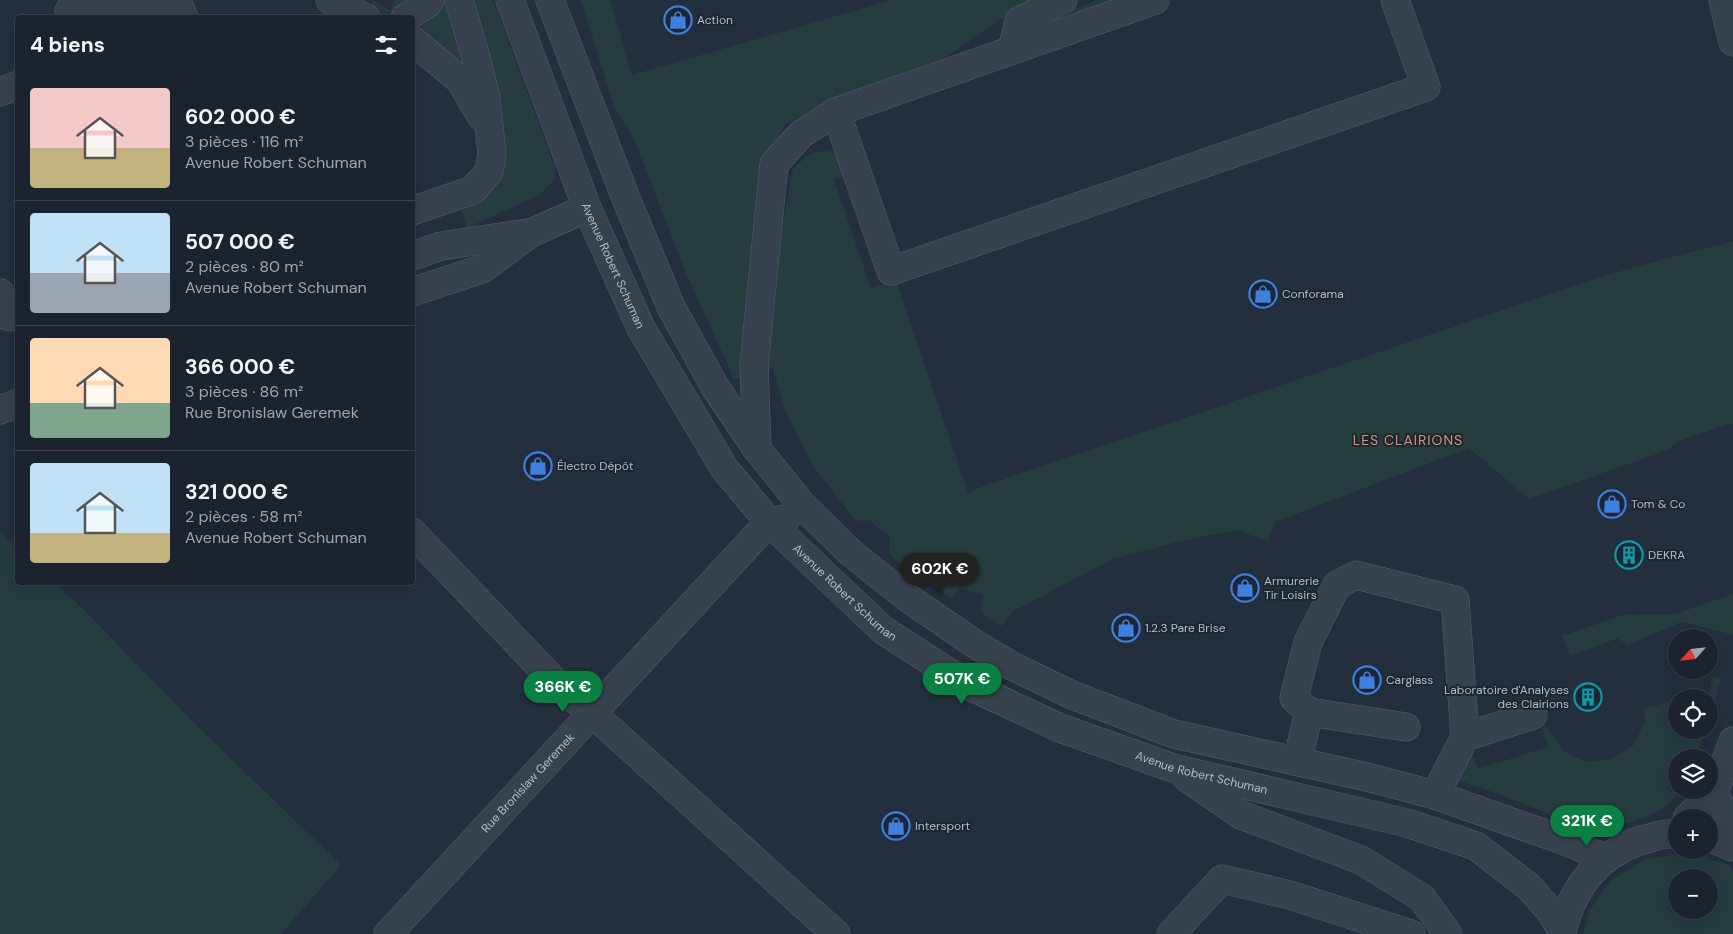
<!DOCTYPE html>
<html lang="fr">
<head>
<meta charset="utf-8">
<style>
  :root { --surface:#1b232e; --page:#282f3a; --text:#f1f3f6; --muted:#a0a4aa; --line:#39404a; --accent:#0b8043 }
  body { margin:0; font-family:"DM Sans",sans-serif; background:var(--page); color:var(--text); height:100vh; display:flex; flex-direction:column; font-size:19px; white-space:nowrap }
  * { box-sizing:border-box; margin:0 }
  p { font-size:16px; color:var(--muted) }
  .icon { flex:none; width:28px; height:28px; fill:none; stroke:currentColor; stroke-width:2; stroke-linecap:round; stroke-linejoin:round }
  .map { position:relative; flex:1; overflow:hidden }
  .panel { position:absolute; left:15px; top:15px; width:400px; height:570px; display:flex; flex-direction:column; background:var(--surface); border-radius:5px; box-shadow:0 5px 20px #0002,0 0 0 1px var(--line) }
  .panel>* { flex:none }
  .needle { width:32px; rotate:243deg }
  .tools { position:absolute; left:1668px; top:629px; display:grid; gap:10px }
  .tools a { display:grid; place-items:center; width:50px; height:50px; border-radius:50%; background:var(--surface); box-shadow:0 5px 20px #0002,0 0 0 1px var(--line); font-size:25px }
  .price { position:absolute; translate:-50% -42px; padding:0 11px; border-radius:18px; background:var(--accent); color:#fff; font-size:16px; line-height:32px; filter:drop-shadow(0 1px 2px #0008) }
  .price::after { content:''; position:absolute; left:50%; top:30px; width:15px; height:11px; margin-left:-8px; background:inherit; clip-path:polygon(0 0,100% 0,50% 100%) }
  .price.active { background:#222; color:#fff }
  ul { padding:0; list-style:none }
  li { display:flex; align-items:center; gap:15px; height:125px; padding:0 15px }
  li+li { border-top:1px solid var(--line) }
  li span { display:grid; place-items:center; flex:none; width:140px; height:100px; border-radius:5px; color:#555 }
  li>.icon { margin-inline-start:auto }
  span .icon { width:60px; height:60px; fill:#fffc; stroke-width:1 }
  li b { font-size:21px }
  h2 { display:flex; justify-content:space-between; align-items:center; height:60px; padding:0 15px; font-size:21px }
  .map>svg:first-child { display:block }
  .green { fill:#263c3f; fill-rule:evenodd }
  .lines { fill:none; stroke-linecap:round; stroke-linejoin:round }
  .minor-casing { stroke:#565f6c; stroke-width:29 }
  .minor { stroke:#38414e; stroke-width:28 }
  .labels { text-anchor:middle; stroke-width:4; stroke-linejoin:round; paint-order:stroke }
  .poi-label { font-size:12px; fill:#b4bcc9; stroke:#1d2633; text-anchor:start }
  .street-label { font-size:12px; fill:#b4bcc9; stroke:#1d2633 }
  .neighbourhood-label { font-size:14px; letter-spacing:1px; fill:#d59563; stroke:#1d2633 }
</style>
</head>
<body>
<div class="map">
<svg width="1733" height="934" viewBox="0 0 1733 934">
  <rect width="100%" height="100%" fill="#242f3e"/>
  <path class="green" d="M 372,0 L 390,10 L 395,0 L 419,0 C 406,7 385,22 372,9 Z
    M 439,0 L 451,0 L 474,88 L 413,34 L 418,19 Z
    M 467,0 L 493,0 L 556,170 L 552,182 L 539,195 L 467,228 L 461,211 C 475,204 494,193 502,179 C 515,154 476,32 467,0 Z
    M 581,0 L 610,0 L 632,75 L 892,0 L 1042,0 L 997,21 L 947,57 L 827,101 L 785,125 L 768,157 L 743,377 L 734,379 L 685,271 L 634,139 L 614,107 Z
    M 1096,0 L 1120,0 L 1074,15 L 1071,11 Z
    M 831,151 L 848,162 L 853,174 L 834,180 L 871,288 L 896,280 L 968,493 L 978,488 L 1606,275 L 1733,241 L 1733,423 L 1676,442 L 1668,450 L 1529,499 L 1469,448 L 1275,522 L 1268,541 L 1236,530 L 1181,541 L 1112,559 L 1012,612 L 1002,626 L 981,612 L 983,595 L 959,588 L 951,598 L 901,564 L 889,553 L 890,537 L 869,520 L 856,521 L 813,466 L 785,410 L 773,369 L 766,369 L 779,243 L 793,168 L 811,153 Z
    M 0,533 L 17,549 L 18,582 L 54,583 L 82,608 L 195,724 L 341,865 L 281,934 L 0,934 Z
    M 1733,594 L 1733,635 L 1682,622 L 1627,645 L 1618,638 L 1570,656 L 1562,636 L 1623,615 L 1675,614 Z
    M 1711,676 L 1721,679 L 1709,717 L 1709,698 L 1690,697 L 1711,693 Z
    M 1676,701 L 1676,730 L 1705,730 L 1696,757 L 1676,758 L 1676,790 L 1681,790 C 1657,823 1604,833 1567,821 C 1549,815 1531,806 1514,800 C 1495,792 1475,786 1456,780 L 1472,752 L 1478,769 L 1548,747 L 1542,728 L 1545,726 L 1564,751 L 1586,762 L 1612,759 L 1634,745 L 1645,721 L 1644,708 Z
    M 1686,853 L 1726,864 L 1733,870 L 1733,934 L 1583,934 L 1590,910 L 1610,881 L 1645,859 ZM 1676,878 L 1709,878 L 1709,910 L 1676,910 Z"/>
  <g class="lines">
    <g class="minor-casing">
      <g id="minor">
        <path d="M 330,0 L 366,18"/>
        <path id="s1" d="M 510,0 L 587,208 L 641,328 L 724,468 L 769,522 L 883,630 L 968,685 L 1060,728 L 1173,768 L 1407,823 L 1476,846 L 1529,887 L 1550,911 L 1562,930"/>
        <path d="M 550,0 L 625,196 L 671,307 L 715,387 L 757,449 L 803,506 L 851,553 L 905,596 L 975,644 L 1010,665 L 1072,695 L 1174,734 L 1367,777 L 1435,795 L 1560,839 L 1605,858"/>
        <path d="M 1723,0 L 1733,42"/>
        <path d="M 68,18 L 69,11 L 108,4 L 180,8 L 184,18"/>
        <path d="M 405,18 L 427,4 L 430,0"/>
        <path d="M 412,40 L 460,80 L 481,116"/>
        <path d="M 1012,50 L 1019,21 L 1063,0"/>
        <path d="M 0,92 L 18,85"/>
        <path d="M 836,112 L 891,271 L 1426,87 L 1395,0"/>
        <path d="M 412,211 L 473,190 L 489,172 L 492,154 L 486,98 L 476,58 L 459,0"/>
        <path d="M 412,256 L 441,246 L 528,233"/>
        <path d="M 412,292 L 482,269 L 531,233 L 587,208"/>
        <path d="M 0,293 L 9,317 L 18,314"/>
        <path d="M 0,410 L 18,403"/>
        <path d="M 757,449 L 754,366 L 774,164 L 801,134 L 836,112 L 1155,0"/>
        <path d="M 412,532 L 557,684 L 592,713 L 836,934"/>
        <path d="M 1309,712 L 1294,698 L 1308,642 L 1337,585 L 1356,575 L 1455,600 L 1465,737"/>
        <path d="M 1297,762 L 1309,712 L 1406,727"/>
        <path d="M 1186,777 L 1241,815 L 1361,860 L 1422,898 L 1448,934"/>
        <path d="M 1714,793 L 1733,830"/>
        <path d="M 1435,795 L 1465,737 L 1533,715"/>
        <path d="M 1687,818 L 1714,793 L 1733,741"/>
        <path d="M 1709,837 L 1733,847"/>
        <path id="s2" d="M 388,934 L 769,522 L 786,519"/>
        <path d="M 1171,934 L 1222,879 L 1290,895 L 1411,934"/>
        <path d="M 1562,934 C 1562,928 1565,922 1567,915 C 1579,877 1610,847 1650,838 C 1659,835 1667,833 1676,834"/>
      </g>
    </g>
    <use href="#minor" class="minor"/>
  </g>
  <defs>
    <g id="shop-ring" transform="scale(1.4375)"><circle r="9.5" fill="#1d2633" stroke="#3f7fe0" stroke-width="1.5"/><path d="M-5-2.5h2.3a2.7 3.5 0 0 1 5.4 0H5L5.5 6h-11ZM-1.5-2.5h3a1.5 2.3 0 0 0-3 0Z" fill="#3f7fe0"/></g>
    <g id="building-ring" transform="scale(1.4375)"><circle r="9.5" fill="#1d2633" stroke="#0f9aa8" stroke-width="1.5"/><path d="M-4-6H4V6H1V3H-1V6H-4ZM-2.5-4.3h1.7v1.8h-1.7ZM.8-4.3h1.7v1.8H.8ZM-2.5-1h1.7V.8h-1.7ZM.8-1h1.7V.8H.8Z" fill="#0f9aa8"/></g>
  </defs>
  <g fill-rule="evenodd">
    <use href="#shop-ring" x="678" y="20"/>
    <use href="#shop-ring" x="1263" y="294"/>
    <use href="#shop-ring" x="538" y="466"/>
    <use href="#shop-ring" x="1612" y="504"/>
    <use href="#building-ring" x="1629" y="555"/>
    <use href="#shop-ring" x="1245" y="588"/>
    <use href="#shop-ring" x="1126" y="628"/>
    <use href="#shop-ring" x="1367" y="680"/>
    <use href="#building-ring" x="1588" y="697"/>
    <use href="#shop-ring" x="896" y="826"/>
  </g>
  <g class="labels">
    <g class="poi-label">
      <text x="697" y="24">Action</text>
      <text x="1282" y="298">Conforama</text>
      <text x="557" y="470">Électro Dépôt</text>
      <text x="1631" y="508">Tom &amp; Co</text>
      <text x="1648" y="559">DEKRA</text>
      <text x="1264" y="585">Armurerie<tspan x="1264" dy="14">Tir Loisirs</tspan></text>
      <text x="1145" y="632">1.2.3 Pare Brise</text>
      <text x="1386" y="684">Carglass</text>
      <text x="1569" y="694" text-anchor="end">Laboratoire d'Analyses<tspan x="1569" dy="14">des Clairions</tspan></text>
      <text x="915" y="830">Intersport</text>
    </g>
    <g class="street-label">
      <text dy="4" stroke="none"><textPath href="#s1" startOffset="285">Avenue Robert Schuman</textPath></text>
      <text dy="4" stroke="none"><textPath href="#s1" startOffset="690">Avenue Robert Schuman</textPath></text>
      <text dy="4" stroke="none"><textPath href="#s1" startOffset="1095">Avenue Robert Schuman</textPath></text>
      <text dy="4" stroke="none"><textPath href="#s2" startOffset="206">Rue Bronislaw Geremek</textPath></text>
    </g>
    <g class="neighbourhood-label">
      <text x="1408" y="445">LES CLAIRIONS</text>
    </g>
  </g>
</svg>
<div class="tools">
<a><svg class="needle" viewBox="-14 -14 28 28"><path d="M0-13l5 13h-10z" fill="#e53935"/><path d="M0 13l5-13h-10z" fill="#a0a4aa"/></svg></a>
<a><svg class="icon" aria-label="locate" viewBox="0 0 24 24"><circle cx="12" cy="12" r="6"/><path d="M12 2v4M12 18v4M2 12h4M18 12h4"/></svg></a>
<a><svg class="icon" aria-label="layers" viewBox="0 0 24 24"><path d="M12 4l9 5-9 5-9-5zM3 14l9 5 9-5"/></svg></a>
<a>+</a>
<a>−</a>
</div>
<b class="price active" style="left:940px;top:595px">602K €</b>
<b class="price" style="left:962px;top:705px">507K €</b>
<b class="price" style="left:563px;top:713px">366K €</b>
<b class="price" style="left:1587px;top:847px">321K €</b>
<section class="panel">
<h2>4 biens<svg class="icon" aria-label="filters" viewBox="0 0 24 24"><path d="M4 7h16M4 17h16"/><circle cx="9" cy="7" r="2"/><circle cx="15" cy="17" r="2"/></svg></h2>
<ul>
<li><span style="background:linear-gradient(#f6c9c9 60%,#c2b280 0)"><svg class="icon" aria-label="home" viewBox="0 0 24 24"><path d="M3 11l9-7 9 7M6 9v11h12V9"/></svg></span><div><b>602 000 €</b><p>3 pièces · 116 m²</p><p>Avenue Robert Schuman</p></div></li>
<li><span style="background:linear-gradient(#bfe0f5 60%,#9aa5b1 0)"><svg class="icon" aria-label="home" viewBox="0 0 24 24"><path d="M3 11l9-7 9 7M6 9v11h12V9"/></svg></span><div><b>507 000 €</b><p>2 pièces · 80 m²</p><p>Avenue Robert Schuman</p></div></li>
<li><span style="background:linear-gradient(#ffd9b3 65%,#7fa58c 0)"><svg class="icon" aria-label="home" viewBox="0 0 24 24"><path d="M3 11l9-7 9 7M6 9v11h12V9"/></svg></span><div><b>366 000 €</b><p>3 pièces · 86 m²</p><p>Rue Bronislaw Geremek</p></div></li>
<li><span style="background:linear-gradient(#bfe0f5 70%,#c2b280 0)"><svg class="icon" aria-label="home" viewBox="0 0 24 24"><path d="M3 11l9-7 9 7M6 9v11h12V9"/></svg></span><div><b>321 000 €</b><p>2 pièces · 58 m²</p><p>Avenue Robert Schuman</p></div></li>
</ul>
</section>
</div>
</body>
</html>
